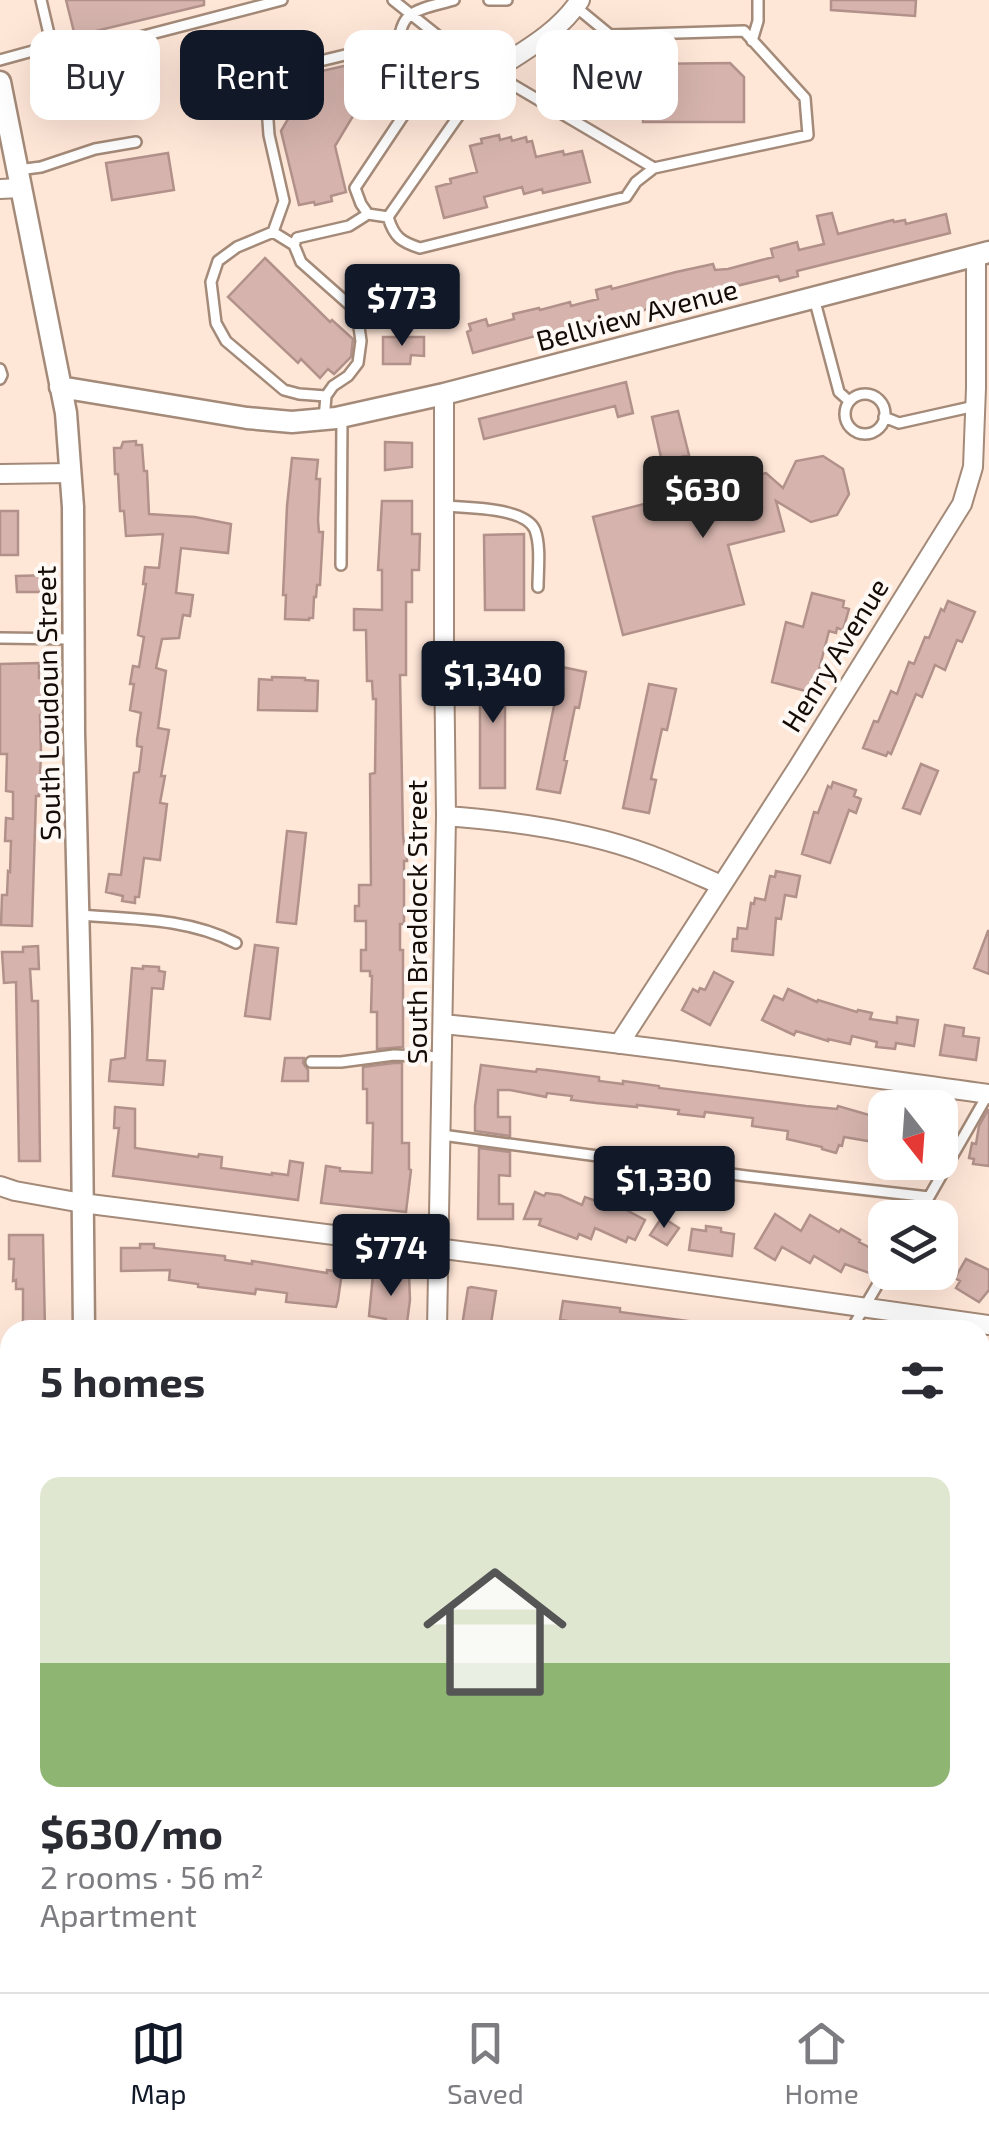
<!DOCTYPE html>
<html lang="en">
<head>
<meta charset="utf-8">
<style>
  :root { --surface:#fff; --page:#f7f7f7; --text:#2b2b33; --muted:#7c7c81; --line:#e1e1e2; --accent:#111827 }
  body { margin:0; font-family:"Exo 2",sans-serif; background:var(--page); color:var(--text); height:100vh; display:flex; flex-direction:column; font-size:38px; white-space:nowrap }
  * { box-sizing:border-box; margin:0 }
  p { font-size:32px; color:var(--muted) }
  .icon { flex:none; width:55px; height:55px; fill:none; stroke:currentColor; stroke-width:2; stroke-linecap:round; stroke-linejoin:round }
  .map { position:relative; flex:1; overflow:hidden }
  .panel { position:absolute; left:0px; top:1320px; width:990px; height:672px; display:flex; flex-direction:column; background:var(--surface); border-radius:30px 30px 0 0; box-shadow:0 10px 40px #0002 }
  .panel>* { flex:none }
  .guide { position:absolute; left:30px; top:30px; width:930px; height:90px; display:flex; gap:20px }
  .needle { width:65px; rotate:163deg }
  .fabs { position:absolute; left:868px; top:1090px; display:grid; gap:20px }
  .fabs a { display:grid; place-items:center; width:90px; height:90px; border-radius:20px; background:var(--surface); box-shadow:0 10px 40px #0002; font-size:50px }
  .price { position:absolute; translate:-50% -85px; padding:0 22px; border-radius:10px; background:var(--accent); color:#fff; font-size:32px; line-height:65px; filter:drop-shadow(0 2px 5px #0008) }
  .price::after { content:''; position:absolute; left:50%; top:60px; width:30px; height:22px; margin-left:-15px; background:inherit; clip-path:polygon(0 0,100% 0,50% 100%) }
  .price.active { background:#222; color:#fff }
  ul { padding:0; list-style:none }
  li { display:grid; align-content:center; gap:20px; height:530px; padding:0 40px }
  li+li { border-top:2px solid var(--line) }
  li span { display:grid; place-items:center; height:310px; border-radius:20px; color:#555 }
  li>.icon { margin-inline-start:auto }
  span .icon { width:180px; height:180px; fill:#fffc; stroke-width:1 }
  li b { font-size:42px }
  h2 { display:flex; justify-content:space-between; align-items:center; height:120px; padding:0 40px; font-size:42px }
  .tag { padding:0 35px; border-radius:20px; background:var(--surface); box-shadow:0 10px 40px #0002; font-size:35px; line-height:90px }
  .tag.active { background:var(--accent); color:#fff }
  .menu { display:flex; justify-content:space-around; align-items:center; height:140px; border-top:2px solid var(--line); background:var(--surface); font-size:28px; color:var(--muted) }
  .menu a { display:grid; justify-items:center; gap:5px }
  .menu .active { color:var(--accent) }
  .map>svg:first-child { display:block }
  .green { fill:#c9d3a8 }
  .building { fill:#d6b4ad; stroke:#b1918a; stroke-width:2.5 }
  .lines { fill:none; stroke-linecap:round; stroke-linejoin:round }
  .service-casing { stroke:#a48a78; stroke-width:14 }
  .minor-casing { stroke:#a48a78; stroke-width:22 }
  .tertiary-casing { stroke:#a48a78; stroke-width:25 }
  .primary-casing { stroke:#fff; stroke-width:30 }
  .service { stroke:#fff; stroke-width:9 }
  .minor { stroke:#fff; stroke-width:18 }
  .tertiary { stroke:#fff; stroke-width:20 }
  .primary { stroke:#f8d4c8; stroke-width:25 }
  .labels { text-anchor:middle; stroke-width:8; stroke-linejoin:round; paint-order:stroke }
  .street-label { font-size:28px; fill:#140b06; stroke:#fef9f5 }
</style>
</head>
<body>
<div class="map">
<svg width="989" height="1992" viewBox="0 0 989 1992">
  <rect width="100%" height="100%" fill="#ffe7d8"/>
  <path class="green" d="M 0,1473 L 10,1474 L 10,1748 L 0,1727 Z"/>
  <path class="building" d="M 66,0 L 204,0 L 204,5 L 75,36 Z
    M 831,0 L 916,0 L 915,16 L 831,10 Z
    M 384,57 L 388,73 L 392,72 L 395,85 L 391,86 L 395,102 L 356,111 L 335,146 L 346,192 L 331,196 L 332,201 L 315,205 L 314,202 L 299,205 L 281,131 L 288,119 L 283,116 L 308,74 Z
    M 730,63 L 744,77 L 744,122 L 643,122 L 643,64 Z
    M 499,135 L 500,140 L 511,137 L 512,141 L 526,137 L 527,142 L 532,141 L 536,157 L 563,151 L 564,155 L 582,151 L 590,182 L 543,193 L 542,189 L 524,194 L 522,187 L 484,197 L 487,207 L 444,218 L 436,187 L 451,183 L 450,179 L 477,172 L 470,146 L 482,143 L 481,139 Z
    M 168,153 L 174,190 L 112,200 L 106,163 Z
    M 832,213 L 838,234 L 893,220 L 894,222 L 905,220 L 906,224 L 946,214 L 950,233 L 797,271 L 798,276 L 780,281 L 778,276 L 653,306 L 640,312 L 606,321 L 605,317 L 473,353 L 467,332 L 471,330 L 469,324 L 486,319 L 488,326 L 514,319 L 513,314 L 539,308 L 540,310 L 570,302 L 571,306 L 586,302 L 598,299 L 596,290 L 611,286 L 612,289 L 676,272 L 713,264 L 715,270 L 728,269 L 773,257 L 771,249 L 797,242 L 799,250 L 824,244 L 817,216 Z
    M 265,258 L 330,322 L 332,320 L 353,339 L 351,357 L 334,374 L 328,369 L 320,378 L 301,359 L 298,363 L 228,297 Z
    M 383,337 L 424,337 L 424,356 L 411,355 L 410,364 L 383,364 Z
    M 626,382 L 633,413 L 618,417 L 615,406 L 484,439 L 479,419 Z
    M 678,411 L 689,455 L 662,462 L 652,417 Z
    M 136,441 L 136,445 L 142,445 L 144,471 L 147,471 L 149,514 L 195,517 L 231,524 L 228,553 L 181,548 L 176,593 L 193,595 L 190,616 L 183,615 L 179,638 L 162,639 L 156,668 L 166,671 L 158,728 L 169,730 L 161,776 L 165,776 L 160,803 L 167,804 L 160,860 L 144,858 L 139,897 L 135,897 L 135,903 L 122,901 L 123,896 L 106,892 L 109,874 L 121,875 L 134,773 L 139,772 L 142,747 L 137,746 L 137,740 L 141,713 L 130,710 L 134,684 L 130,684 L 133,666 L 139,667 L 144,637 L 138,635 L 146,584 L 143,584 L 145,567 L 159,568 L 163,534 L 126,536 L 124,511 L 120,511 L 118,474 L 115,474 L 114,448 L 121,448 L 123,442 Z
    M 385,442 L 412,443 L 412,467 L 385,470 Z
    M 823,456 L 843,469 L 849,494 L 837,515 L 811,522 L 776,501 L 784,531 L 728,545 L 744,604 L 623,635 L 593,517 L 766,473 L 783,488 L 796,461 Z
    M 292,458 L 318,460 L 316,479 L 320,479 L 318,520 L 319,532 L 323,532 L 320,585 L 317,585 L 316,597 L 314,597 L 313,618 L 309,618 L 309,620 L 285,619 L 286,595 L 283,595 L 287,506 Z
    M 382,501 L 412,501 L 412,534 L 420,534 L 419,570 L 412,570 L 412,602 L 406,602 L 406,675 L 400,675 L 403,835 L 404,844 L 407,843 L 407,861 L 404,861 L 404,924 L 400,924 L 400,950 L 403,950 L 403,1047 L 377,1049 L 377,1012 L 371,1012 L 372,976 L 370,976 L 370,971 L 361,971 L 361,950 L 366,950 L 366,921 L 355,921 L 355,906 L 359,906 L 359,885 L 371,885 L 370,774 L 375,773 L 376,699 L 373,699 L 372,681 L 367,681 L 366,630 L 354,630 L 354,609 L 382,610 L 382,570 L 378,570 Z
    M 0,511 L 18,511 L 18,555 L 0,555 Z
    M 524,534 L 524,610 L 485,610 L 484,535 Z
    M 52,575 L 52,592 L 17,592 L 16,576 Z
    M 812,593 L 844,601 L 843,607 L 849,609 L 843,630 L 837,628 L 836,633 L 829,631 L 813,693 L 772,682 L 786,622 L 803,627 Z
    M 948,601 L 975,612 L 962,642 L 957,640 L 945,670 L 935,665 L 922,697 L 916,694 L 891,754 L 888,752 L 886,756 L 863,748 L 874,721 L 878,722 L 891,691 L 897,694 L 909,662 L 914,664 L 925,637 L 929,638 L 941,609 L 944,611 Z
    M 39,663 L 39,678 L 47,678 L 48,715 L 40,715 L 41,753 L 39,796 L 36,796 L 32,926 L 1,925 L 2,895 L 7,895 L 8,871 L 10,872 L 11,841 L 5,841 L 6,818 L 13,819 L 13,792 L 6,791 L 7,754 L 0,754 L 0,664 Z
    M 505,664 L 505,788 L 480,788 L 480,665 Z
    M 562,667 L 586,672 L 579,708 L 575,707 L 564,760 L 567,761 L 560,793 L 537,789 Z
    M 272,677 L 305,678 L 305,680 L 318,681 L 317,711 L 258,710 L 259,679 L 272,680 Z
    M 649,684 L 676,689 L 667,730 L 662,729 L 651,779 L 656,780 L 649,813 L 623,808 Z
    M 921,764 L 938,771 L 920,814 L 903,808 Z
    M 833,782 L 856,790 L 854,796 L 861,799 L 856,813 L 849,810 L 830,863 L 802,854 L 814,812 L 818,813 L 828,786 L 831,788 Z
    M 287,831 L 306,833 L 296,924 L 277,922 Z
    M 776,871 L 800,876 L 796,897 L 785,895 L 781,919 L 776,918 L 773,955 L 732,951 L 733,939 L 737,939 L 738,928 L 747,929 L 751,903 L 754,904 L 755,898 L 765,900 L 770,876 L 775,877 Z
    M 988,931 L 989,931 L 989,974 L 974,968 Z
    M 255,945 L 278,948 L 270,1019 L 245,1016 Z
    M 38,946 L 39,969 L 30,969 L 32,1001 L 38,1001 L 40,1161 L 19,1161 L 16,982 L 4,983 L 2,952 L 23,952 L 23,947 Z
    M 143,966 L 159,967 L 159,971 L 165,972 L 163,989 L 152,988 L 147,1060 L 165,1061 L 163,1085 L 109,1081 L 111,1060 L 125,1058 L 132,968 L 143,969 Z
    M 714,972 L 733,982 L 710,1025 L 682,1010 L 693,989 L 698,992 L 700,988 L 705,990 Z
    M 788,989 L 817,1002 L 818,1000 L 857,1012 L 858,1010 L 872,1013 L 870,1019 L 897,1023 L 897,1017 L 918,1020 L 914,1046 L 896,1043 L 895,1049 L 876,1047 L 877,1042 L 852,1036 L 850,1044 L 828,1039 L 828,1041 L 796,1031 L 794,1035 L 762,1020 L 774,996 L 783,1000 Z
    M 945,1025 L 964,1028 L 963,1036 L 979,1038 L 976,1060 L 940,1055 Z
    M 285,1058 L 304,1058 L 303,1063 L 308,1070 L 308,1081 L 282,1081 Z
    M 394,1063 L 402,1063 L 402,1143 L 409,1143 L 409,1169 L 411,1170 L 406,1212 L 321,1203 L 326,1166 L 340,1168 L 340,1171 L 372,1173 L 373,1123 L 367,1123 L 367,1089 L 363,1089 L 363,1067 Z
    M 481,1065 L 536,1072 L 537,1069 L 546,1070 L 599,1077 L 599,1081 L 623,1084 L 623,1081 L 659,1086 L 659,1088 L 806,1106 L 837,1109 L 838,1106 L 869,1115 L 885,1116 L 885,1144 L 844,1137 L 842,1146 L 839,1145 L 836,1153 L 822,1149 L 822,1147 L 787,1139 L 788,1131 L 752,1126 L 753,1118 L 705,1112 L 704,1117 L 678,1114 L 679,1110 L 637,1105 L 637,1107 L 596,1103 L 571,1100 L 572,1096 L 547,1093 L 546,1097 L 510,1090 L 498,1090 L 498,1117 L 510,1117 L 510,1136 L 475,1131 L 475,1106 Z
    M 115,1107 L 135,1109 L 135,1148 L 198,1157 L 199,1154 L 222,1157 L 221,1168 L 272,1175 L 272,1173 L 288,1175 L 290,1161 L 303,1163 L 298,1200 L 113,1176 L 119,1128 L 114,1128 Z
    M 988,1110 L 989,1111 L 989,1166 L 973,1164 L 974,1159 L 969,1158 L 972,1143 L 976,1144 L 979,1126 Z
    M 479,1148 L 510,1152 L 510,1176 L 499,1175 L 499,1204 L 513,1204 L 513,1219 L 478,1219 Z
    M 535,1192 L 544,1196 L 546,1193 L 560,1195 L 582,1205 L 585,1197 L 616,1208 L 617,1205 L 645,1220 L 635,1240 L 628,1237 L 626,1242 L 595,1228 L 591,1239 L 579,1234 L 577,1239 L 539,1225 L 541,1219 L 524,1219 Z
    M 775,1214 L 801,1231 L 810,1215 L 839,1232 L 841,1229 L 860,1240 L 859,1242 L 882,1254 L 872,1274 L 845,1264 L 841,1272 L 814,1256 L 810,1263 L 782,1247 L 775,1260 L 755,1248 Z
    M 662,1217 L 679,1228 L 667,1245 L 650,1235 Z
    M 706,1226 L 721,1228 L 721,1232 L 734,1234 L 732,1256 L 689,1250 L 692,1229 L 706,1231 Z
    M 9,1235 L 43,1235 L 45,1330 L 23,1330 L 23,1289 L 16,1289 L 16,1280 L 13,1281 L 14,1259 L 9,1259 Z
    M 140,1244 L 154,1244 L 154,1248 L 225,1256 L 225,1260 L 252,1264 L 252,1261 L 327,1273 L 327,1270 L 342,1272 L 338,1300 L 336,1307 L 286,1302 L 287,1293 L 256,1289 L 255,1294 L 198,1287 L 198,1284 L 169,1280 L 170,1270 L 121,1271 L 121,1248 L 140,1248 Z
    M 966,1259 L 989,1270 L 989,1290 L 979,1302 L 956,1288 L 960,1281 L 955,1278 Z
    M 381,1270 L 409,1273 L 410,1300 L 406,1330 L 384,1330 L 386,1319 L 369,1316 L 373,1275 L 380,1276 Z
    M 905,1272 L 921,1272 L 919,1288 L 908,1287 Z
    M 471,1287 L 496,1291 L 490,1330 L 465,1330 L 466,1326 L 462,1326 L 468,1288 Z
    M 563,1301 L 620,1308 L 620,1312 L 696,1322 L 696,1330 L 598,1330 L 597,1325 L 560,1320 Z"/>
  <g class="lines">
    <g class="service-casing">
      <path id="service" d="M 41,0 L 65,102 C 70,111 73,114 84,112 C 124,104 102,65 124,41 L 282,0
        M 393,0 L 487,75 L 508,82 L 654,168 L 808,135 L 805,98 L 744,31 L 610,35 L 576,7
        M 489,0 L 507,0
        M 752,41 L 758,21 L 758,0
        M 0,60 L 51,46
        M 487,75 L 388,217 C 394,237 401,242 420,248 L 626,197 L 636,182 L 654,168
        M 569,118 L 610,35
        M 18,170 L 41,167 L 95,149 L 136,142
        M 388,217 L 368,214 L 361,204 L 355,188 L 407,110 C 405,86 389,34 409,16 C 419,7 441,4 454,0
        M 273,232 L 237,247 L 218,261 L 211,282 L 216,323 L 226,341 L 284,390 L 299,394 L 326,396
        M 294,245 L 273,232 L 284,201 L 269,135 L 267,107 L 278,83 L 294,70 L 316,62 L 399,42
        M 814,298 L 839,392 L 849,401
        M 0,369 L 2,375 L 0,379
        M845 414a20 20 0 1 1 40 0a20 20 0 1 1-40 0Z
        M 884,417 L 899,423 L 975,406
        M 324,419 L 326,396 L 333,386 L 348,376 L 358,363 L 361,341 L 358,320 L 353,308 L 301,262 L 294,245 L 297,238 L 349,226 L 368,214
        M 444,506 C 467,508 525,507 535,530 C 541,546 538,570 538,587
        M 341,565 L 342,417
        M 0,638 L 72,639
        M 79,915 C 132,919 188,918 236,943
        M 311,1062 L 341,1062 L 394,1055 L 440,1057
        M 442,1135 L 746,1176 L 929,1197
        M 917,1218 L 988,1094
        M 851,1330 L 885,1272
        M 980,1532 L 989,1536
        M 980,1743 L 989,1765
        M 0,1768 L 10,1792"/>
    </g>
    <g class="minor-casing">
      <path id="minor" d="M 487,75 C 520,53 558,34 580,0
        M 0,189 L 20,188
        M 0,474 L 71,473
        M 446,816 C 512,821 588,831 650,855 C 674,864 698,875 721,885
        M 443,1024 C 626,1042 807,1069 989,1094
        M 619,1044 L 797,769 L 962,504 L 973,467 L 976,388 L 976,256
        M 0,1186 L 15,1191 L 82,1203 L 499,1256 L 989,1325
        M 437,1330 L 446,816 L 444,652 L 444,394
        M 0,1419 L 10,1420
        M 980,1454 L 989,1458
        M 980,1829 L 989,1788
        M 980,1939 L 989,1941
        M 426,1982 L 426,1992"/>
    </g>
    <g class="tertiary-casing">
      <path id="tertiary" d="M 0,82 L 66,413 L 73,507 L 74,732 L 81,1030 L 84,1330
        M 60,387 L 247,418 L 292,422 L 336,418 L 444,394 L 989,252
        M 0,1823 L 10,1823
        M 94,1982 L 94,1992"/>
    </g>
    <g class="primary-casing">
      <path id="primary" d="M 980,1383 L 989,1369
        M 625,1992 L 630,1982"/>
    </g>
    <use href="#service" class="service"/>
    <use href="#minor" class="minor"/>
    <use href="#tertiary" class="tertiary"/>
    <use href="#primary" class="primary"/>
  </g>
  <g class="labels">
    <g class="street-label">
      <text transform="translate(637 315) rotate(-15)" y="10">Bellview Avenue</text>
      <text transform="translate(835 655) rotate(-58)" y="10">Henry Avenue</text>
      <text transform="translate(48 703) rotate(-91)" y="10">South Loudoun Street</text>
      <text transform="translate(417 922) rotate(-90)" y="10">South Braddock Street</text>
    </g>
  </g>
</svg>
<div class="fabs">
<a><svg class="needle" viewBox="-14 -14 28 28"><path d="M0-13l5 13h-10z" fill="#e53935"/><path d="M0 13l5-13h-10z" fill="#7c7c81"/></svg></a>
<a><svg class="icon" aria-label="layers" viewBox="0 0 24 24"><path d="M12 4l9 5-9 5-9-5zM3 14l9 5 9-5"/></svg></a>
</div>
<b class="price" style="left:402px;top:349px">$773</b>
<b class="price active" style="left:703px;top:541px">$630</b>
<b class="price" style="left:493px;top:726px">$1,340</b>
<b class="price" style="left:664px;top:1231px">$1,330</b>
<b class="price" style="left:391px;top:1299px">$774</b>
<div class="guide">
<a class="tag">Buy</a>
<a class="tag active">Rent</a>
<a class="tag">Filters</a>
<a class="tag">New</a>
</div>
<section class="panel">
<h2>5 homes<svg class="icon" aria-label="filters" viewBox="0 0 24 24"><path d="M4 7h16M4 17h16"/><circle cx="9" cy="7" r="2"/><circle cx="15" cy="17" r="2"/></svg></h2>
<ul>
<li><span style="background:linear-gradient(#dfe7d0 60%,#8fb573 0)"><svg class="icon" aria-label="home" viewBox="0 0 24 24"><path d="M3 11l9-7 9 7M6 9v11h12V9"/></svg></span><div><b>$630/mo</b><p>2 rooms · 56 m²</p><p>Apartment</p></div></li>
</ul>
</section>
</div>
<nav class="menu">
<a class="active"><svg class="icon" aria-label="map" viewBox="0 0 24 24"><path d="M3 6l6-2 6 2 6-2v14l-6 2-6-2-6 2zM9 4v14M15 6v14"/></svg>Map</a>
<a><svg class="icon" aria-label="saved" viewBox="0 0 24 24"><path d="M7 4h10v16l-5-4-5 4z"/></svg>Saved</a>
<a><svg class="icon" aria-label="home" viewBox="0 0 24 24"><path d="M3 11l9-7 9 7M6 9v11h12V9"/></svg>Home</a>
</nav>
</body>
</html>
